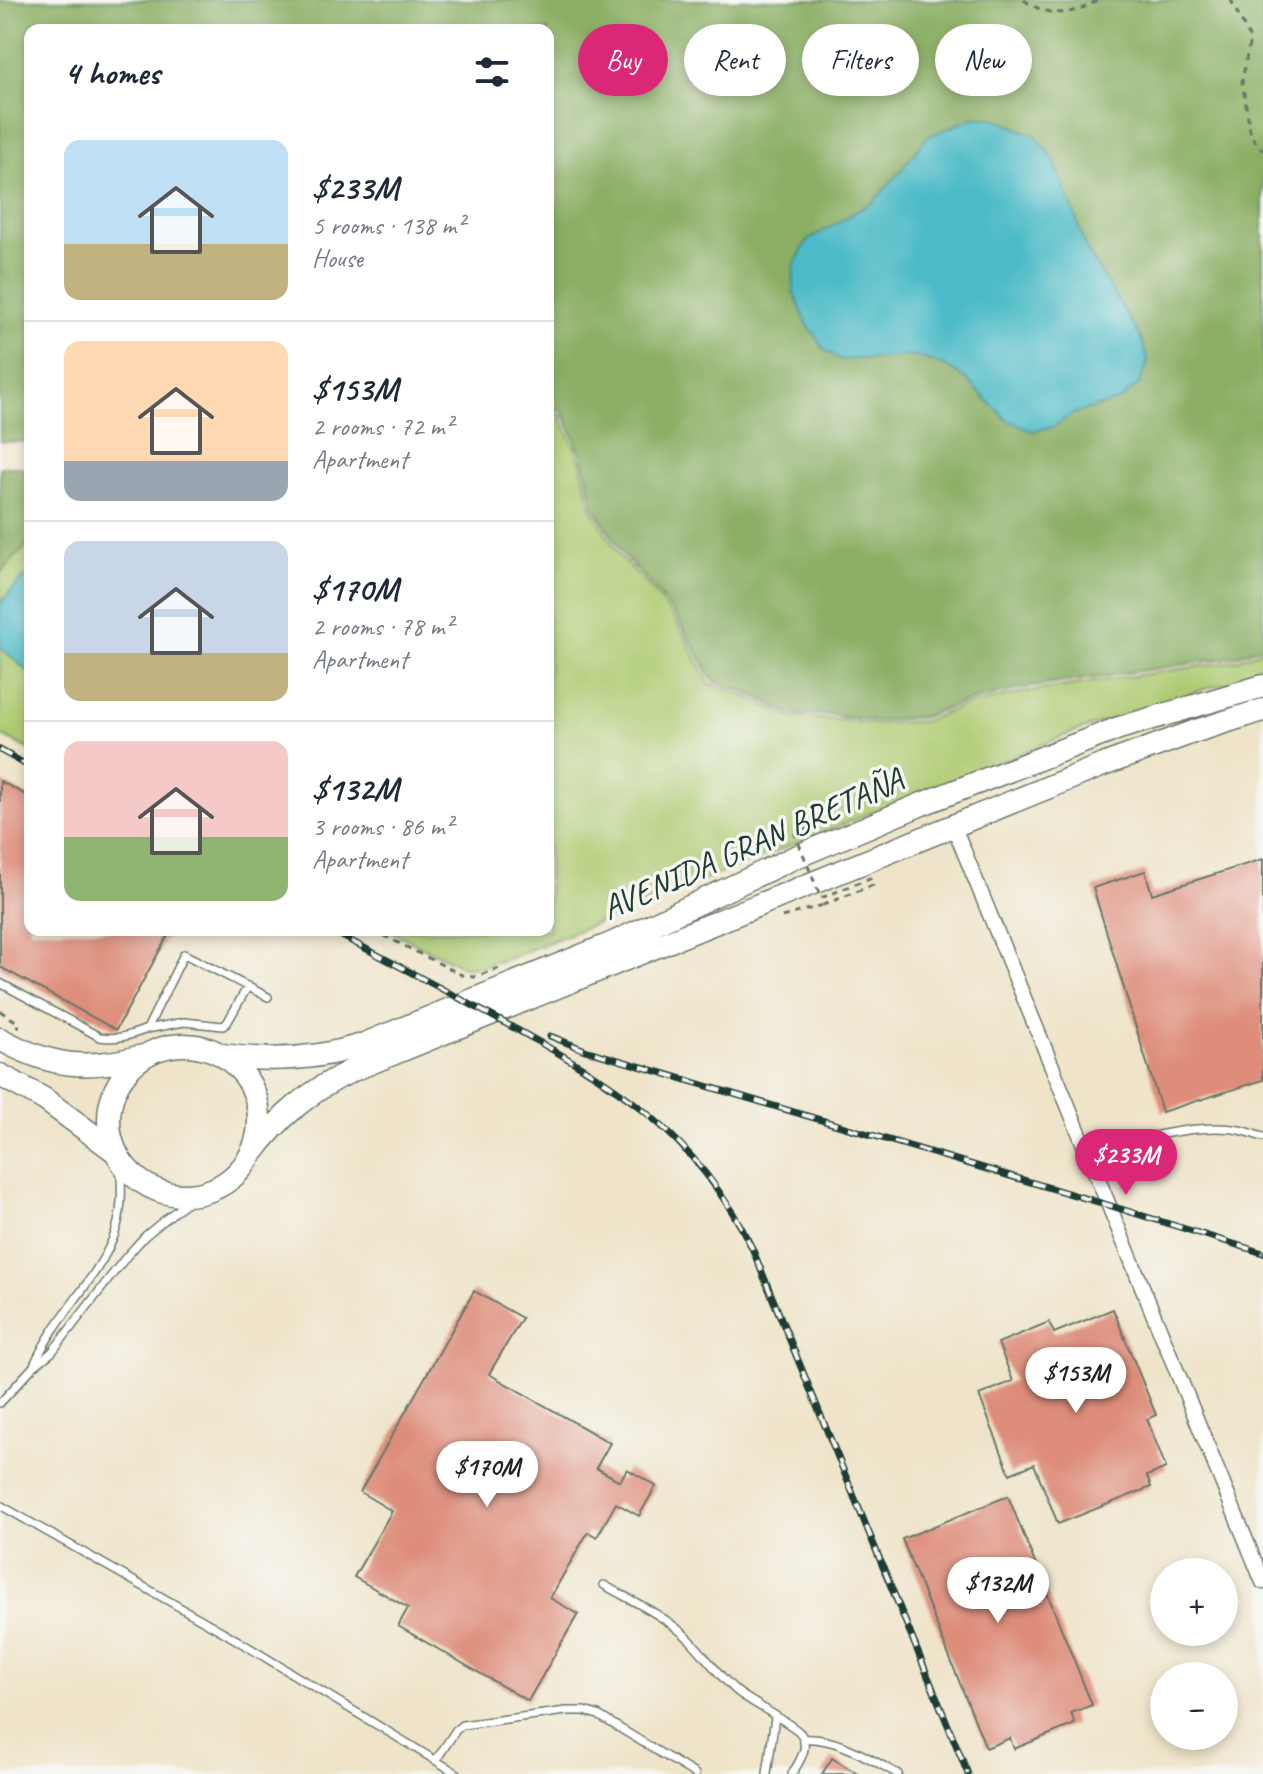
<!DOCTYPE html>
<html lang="en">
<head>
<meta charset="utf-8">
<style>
  :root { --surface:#fff; --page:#f2f2f3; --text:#1f2937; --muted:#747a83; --line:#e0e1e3; --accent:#db2777 }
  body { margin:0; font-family:Caveat,sans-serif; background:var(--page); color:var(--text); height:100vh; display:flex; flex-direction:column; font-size:30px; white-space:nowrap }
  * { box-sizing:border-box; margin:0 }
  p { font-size:26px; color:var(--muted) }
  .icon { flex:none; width:44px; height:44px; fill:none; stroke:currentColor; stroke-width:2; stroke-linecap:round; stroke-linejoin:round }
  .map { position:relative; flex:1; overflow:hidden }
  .sheet { position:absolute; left:24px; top:24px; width:530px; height:912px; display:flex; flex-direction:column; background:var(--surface); border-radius:16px; box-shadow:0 4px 12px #0003 }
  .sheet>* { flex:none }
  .banner { position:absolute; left:578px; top:24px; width:564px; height:72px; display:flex; gap:16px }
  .buttons { position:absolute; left:1150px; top:1558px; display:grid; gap:16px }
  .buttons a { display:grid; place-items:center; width:88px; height:88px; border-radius:50%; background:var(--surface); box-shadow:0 4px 12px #0003; font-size:40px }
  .price { position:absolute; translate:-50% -68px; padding:0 18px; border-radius:28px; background:#fff; color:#222; font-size:26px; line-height:52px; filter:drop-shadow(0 2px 4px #0008) }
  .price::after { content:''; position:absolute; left:50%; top:48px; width:24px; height:18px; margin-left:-12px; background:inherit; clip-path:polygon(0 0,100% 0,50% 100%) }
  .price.current { background:var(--accent); color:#fff }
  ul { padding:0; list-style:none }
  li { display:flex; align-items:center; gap:24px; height:200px; padding:0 40px }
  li+li { border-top:2px solid var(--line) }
  li span { display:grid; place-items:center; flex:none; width:224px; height:160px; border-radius:16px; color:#555 }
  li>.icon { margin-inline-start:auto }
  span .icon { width:96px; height:96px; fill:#fffc; stroke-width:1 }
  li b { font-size:34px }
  h2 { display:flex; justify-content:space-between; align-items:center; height:96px; padding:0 40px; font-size:34px }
  .pill { padding:0 28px; border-radius:36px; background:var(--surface); box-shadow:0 4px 12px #0003; font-size:28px; line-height:72px }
  .pill.current { background:var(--accent); color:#fff }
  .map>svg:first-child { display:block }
  .green { fill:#aeca71; stroke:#668452; stroke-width:2 }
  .forest { fill:#8aae63; stroke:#54764c; stroke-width:2 }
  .water { fill:#4dbbc7; stroke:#367c7e; stroke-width:2 }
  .building { fill:#de8d7a }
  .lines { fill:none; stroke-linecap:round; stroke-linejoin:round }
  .lane-casing { stroke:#687768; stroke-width:10 }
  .street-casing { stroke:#687768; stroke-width:17 }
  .primary-casing { stroke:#687768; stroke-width:25 }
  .path { stroke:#687768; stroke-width:3; stroke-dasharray:6 6; stroke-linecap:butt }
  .lane { stroke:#fff; stroke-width:7 }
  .street { stroke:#fff; stroke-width:14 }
  .primary { stroke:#fff; stroke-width:22 }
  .rail-casing { stroke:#1f3d34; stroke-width:7 }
  .rail { stroke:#f6f6f2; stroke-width:4; stroke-dasharray:12; stroke-linecap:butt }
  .path-bridge { stroke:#687768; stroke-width:3; stroke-dasharray:6 6; stroke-linecap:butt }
  .labels { text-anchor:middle; stroke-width:7; stroke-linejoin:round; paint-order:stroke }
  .street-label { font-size:34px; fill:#1f3d34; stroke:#f6f6f2 }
</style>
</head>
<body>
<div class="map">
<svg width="1263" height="1774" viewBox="0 0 1263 1774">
  <rect width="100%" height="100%" fill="#f6f6f2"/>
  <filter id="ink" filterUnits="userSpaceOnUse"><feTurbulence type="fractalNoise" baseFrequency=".0125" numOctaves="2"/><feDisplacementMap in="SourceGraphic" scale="16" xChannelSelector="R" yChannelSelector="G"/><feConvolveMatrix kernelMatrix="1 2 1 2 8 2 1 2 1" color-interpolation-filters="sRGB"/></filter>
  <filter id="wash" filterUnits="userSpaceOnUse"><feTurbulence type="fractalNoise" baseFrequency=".006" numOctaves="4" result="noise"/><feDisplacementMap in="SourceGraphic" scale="32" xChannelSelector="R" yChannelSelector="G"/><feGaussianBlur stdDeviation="1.8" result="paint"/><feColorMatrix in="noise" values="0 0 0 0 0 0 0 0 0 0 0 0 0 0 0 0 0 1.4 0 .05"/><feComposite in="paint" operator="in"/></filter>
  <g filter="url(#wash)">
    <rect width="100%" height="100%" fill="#efe4c9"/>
    <path class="green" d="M 548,412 L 559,413 L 579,456 L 591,507 L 620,557 L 648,585 L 676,621 L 710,684 L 750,698 L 790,717 L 829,719 L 877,724 L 924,721 L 966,705 L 1020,693 L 1234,661 L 1263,650 L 1263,675 L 1211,687 L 1074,732 L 509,958 L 483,966 L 463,967 L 389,930 L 548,930 Z
      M 30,542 L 30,750 L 0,735 L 0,573 Z"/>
    <path class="forest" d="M 0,0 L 1263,0 L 1263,646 L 1234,657 L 1019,689 L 965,702 L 923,717 L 877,721 L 830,715 L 791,714 L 752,695 L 713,681 L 678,619 L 650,583 L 623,555 L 594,506 L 582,455 L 562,410 L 548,408 L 548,30 L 30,30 L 30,442 L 0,442 Z
      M 0,467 L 20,467 L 30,476 L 30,542 L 0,573 Z"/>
    <path class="water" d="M 972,118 L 994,118 L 1036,136 L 1054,160 L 1075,215 L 1085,247 L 1141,338 L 1148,361 L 1140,383 L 1121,400 L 1075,413 L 1053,427 L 1032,431 L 1007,420 L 965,378 L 945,366 L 915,356 L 841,360 L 824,349 L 807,324 L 793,291 L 794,266 L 807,241 L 874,201 L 894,179 L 927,137 Z
      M 30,576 L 30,673 L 0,647 L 0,603 L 23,578 Z"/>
    <g id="blocks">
      <path class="building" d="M 0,781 L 30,797 L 30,930 L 171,930 L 116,1030 L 0,967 Z
        M 1263,859 L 1263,1080 L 1162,1112 L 1093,888 L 1145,871 L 1152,894 Z
        M 474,1291 L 522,1318 L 489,1374 L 610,1443 L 596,1468 L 620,1481 L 627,1469 L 656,1486 L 639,1516 L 616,1503 L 597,1537 L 588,1532 L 550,1598 L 578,1614 L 528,1701 L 398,1626 L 408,1608 L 354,1577 L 392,1511 L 360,1492 Z
        M 1113,1309 L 1156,1415 L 1147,1419 L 1166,1468 L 1147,1476 L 1151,1487 L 1058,1524 L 1034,1464 L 1010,1474 L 979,1395 L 1013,1381 L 998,1343 L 1049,1322 L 1054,1333 Z
        M 1008,1496 L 1092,1705 L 1071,1713 L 1075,1724 L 1014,1749 L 1010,1738 L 986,1748 L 902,1539 Z
        M 832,1758 L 858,1774 L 822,1774 Z"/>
    </g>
  </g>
  <g filter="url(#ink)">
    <use href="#blocks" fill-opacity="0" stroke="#687768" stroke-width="2"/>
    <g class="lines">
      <g class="lane-casing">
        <path id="lane" d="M 0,983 L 100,1037 C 118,1040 131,1035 147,1029 L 184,954 L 268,997
          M 147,1029 L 184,1022 L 223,1026 L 227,1023 L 248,986
          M 1088,1153 C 1128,1141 1199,1122 1239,1130 C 1247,1131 1255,1135 1263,1137
          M 34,1365 C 54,1318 96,1282 114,1236 C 123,1212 122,1186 120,1161
          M 0,1403 L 33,1367 L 52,1352 L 126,1257 L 145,1236 L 195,1195
          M 0,1505 L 225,1633 L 458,1774
          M 604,1585 C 632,1601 664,1615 688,1638 C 706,1656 719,1677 739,1693 C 751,1702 796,1726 801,1734 C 810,1747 799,1762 792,1774
          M 803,1739 C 835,1736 870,1759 898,1774
          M 436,1760 L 456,1730 L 462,1725 L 566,1711 L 584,1711 L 598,1715 L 695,1774
          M 767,1774 L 775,1717"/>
      </g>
      <g class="street-casing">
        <path id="street" d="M 954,827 L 1263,1582"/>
      </g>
      <g class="primary-casing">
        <path id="primary" d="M 0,1039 C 51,1067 86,1071 143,1056
          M109 1120a75 75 0 1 1 150 0a75 75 0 1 1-150 0Z
          M 222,1055 C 270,1062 315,1060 362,1045 L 613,943 L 791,859 L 922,804 L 1119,728 L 1263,686
          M 0,1075 L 44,1099 L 116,1152
          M 252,1153 C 280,1116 311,1090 353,1070 L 1103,765 L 1196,731 L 1263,710"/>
      </g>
      <path class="path" d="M 1024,0 C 1049,18 1072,16 1098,0
        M 1231,0 L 1250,39 L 1242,81 L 1251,136 L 1263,151
        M 782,917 L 823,905
        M 373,930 L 462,975 L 474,977 L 500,968
        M 0,1011 L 19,1023 L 18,1028"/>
      <use href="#lane" class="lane"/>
      <use href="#street" class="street"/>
      <use href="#primary" class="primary"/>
      <g class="rail-casing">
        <path id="rail" d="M 0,750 L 30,767
          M 330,930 C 388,960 446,991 503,1022 C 614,1083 694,1130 752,1248 L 968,1774
          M 550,1036 L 585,1050 L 1108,1205 L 1263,1253"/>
      </g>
      <use href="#rail" class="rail"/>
      <path class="path-bridge" d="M 823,905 L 873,885 L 870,878 L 821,898 L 795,834 L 830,820"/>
    </g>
  </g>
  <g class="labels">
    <g class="street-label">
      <text transform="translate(752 843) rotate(-24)" y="12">AVENIDA GRAN BRETAÑA</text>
    </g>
  </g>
</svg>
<div class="buttons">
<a>+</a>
<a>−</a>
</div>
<b class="price current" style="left:1126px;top:1197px">$233M</b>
<b class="price" style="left:1076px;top:1415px">$153M</b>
<b class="price" style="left:487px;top:1509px">$170M</b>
<b class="price" style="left:998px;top:1625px">$132M</b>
<div class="banner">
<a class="pill current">Buy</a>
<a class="pill">Rent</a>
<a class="pill">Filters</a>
<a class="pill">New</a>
</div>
<section class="sheet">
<h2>4 homes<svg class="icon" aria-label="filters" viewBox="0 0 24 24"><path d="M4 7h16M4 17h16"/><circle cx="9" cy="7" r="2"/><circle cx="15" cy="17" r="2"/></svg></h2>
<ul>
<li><span style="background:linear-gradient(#bfe0f5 65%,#c2b280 0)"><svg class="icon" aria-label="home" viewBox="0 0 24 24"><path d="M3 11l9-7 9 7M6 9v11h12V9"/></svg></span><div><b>$233M</b><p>5 rooms · 138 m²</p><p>House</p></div></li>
<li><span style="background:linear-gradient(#ffd9b3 75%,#9aa5b1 0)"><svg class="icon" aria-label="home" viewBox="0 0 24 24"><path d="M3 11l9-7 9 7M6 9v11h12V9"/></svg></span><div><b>$153M</b><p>2 rooms · 72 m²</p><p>Apartment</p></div></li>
<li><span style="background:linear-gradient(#c9d6e8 70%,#c2b280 0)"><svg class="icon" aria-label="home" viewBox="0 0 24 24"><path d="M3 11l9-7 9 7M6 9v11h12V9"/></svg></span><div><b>$170M</b><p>2 rooms · 78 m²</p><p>Apartment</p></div></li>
<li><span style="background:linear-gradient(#f6c9c9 60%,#8fb573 0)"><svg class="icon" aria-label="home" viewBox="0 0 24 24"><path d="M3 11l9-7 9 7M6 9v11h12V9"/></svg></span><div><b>$132M</b><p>3 rooms · 86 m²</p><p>Apartment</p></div></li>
</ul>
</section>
</div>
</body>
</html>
